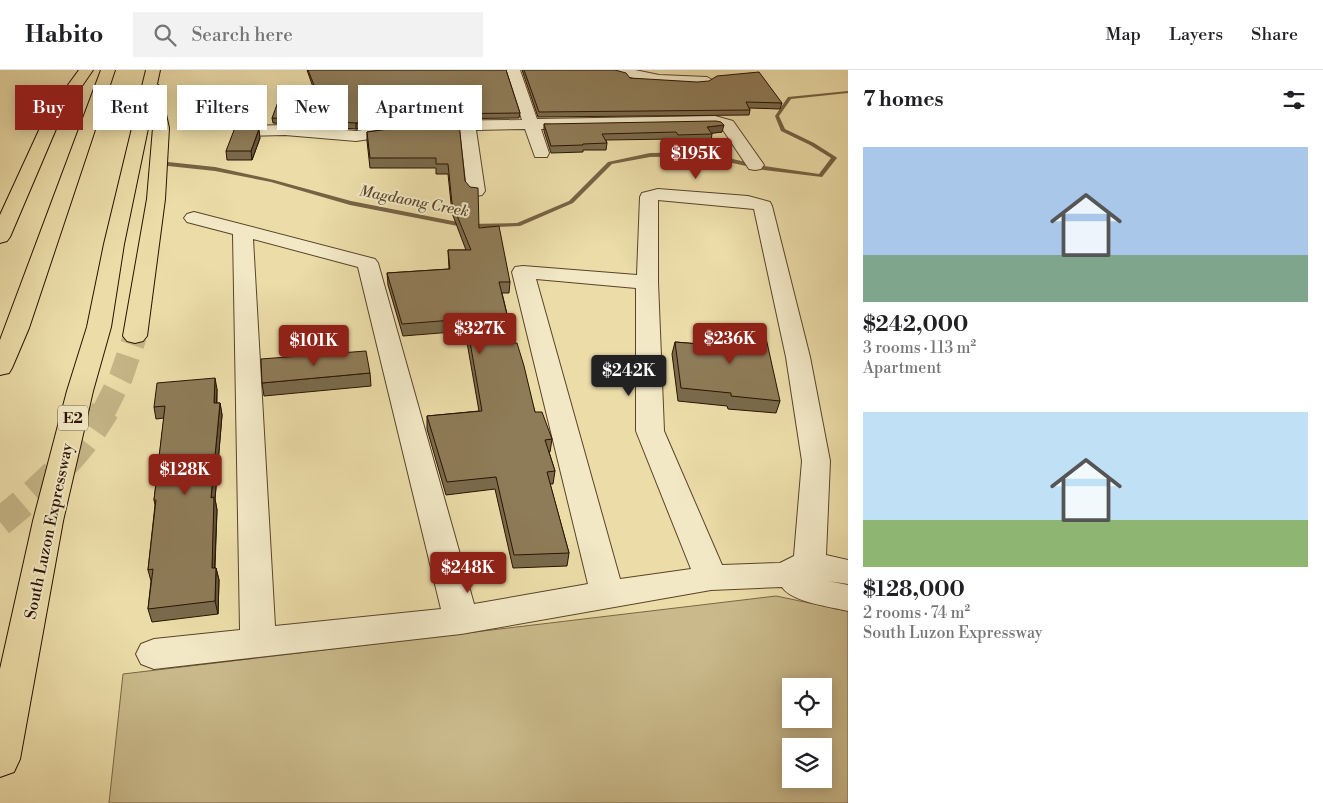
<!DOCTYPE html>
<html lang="en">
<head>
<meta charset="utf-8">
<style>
  :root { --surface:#fff; --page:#f2f2f2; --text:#202124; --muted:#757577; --line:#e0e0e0; --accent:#8f2418 }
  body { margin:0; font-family:"Libre Bodoni",serif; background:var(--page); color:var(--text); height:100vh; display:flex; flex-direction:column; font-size:19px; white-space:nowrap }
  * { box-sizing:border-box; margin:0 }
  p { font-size:16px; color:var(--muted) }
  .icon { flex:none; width:28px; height:28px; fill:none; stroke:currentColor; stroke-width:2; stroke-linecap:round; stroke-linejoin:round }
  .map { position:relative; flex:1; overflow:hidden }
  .details { display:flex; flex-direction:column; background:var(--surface); width:475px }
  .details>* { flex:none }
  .hud { position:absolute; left:15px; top:15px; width:475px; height:45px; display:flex; gap:10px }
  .controls { position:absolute; left:782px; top:608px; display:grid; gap:10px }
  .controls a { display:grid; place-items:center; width:50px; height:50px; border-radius:0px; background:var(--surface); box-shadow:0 2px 12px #0003; font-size:25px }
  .price { position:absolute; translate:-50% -42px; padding:0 11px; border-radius:5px; background:var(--accent); color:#fff; font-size:16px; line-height:32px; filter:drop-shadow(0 1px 2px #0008) }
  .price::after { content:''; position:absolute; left:50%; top:30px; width:15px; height:11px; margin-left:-8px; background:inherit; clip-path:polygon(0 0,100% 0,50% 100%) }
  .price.selected { background:#222; color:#fff }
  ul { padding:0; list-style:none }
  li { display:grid; align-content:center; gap:10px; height:265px; padding:0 15px }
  li span { display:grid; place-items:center; height:155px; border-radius:0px; color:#555 }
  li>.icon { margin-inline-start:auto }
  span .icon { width:90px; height:90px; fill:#fffc; stroke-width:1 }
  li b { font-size:21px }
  h2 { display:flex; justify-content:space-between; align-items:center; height:60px; padding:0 15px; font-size:21px }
  .tag { padding:0 18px; border-radius:0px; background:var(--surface); box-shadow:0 2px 12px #0003; font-size:18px; line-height:45px }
  .tag.selected { background:var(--accent); color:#fff }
  header { display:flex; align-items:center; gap:30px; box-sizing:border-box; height:70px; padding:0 25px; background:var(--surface); border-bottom:1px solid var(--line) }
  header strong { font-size:24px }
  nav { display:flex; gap:28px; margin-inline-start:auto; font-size:18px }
  .search { width:350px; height:45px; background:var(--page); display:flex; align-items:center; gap:12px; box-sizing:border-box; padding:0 18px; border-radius:0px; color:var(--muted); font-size:19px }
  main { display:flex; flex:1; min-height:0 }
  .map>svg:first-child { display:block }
  .green { fill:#caba8b; stroke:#7a6646; fill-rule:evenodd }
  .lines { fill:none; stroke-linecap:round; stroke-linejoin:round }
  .stream { fill:#766243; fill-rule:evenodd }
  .highway-tunnel-far1 { stroke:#c4b486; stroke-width:24; stroke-dasharray:24 12; stroke-linecap:butt }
  .highway-tunnel { stroke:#c4b486; stroke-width:29; stroke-dasharray:29 15; stroke-linecap:butt }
  .street-casing { stroke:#5a442a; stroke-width:2 }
  .highway-casing { stroke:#2a1200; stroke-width:2 }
  .street { fill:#f2e8c6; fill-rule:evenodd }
  .highway { fill:#ebdca8; fill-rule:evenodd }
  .wall { fill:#7a6a4b; stroke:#2a1200 }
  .shaded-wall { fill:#63563d; stroke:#2a1200 }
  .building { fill:#8e7b57; stroke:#2a1200 }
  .labels { text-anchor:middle; stroke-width:4; stroke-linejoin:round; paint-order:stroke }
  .far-water-label { font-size:15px; font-style:italic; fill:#5d472c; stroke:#f2e8c6 }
  .shield { fill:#f2e8c6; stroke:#66523b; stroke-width:1 }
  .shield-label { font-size:15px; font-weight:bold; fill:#2a1200 }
  .street-label { font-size:16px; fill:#2a1200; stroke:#f2e8c6 }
</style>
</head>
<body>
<header>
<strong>Habito</strong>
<div class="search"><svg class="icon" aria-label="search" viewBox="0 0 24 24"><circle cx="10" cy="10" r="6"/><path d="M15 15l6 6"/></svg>Search here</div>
<nav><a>Map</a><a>Layers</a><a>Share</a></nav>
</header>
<main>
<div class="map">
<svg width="848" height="733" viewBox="0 0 848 733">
  <rect width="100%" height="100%" fill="#ebdca8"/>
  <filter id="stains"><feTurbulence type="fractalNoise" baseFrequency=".004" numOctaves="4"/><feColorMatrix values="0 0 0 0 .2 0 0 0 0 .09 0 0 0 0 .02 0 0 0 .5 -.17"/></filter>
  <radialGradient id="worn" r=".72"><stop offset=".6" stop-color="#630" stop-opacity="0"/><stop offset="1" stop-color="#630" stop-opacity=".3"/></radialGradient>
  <path class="green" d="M 776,526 L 848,541 L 848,733 L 109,733 L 123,604 ZM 791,616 L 824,616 L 824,649 L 791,649 ZM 791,676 L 824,676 L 824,709 L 791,709 Z"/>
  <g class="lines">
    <path class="stream" d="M 848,21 L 848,23 L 791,29 L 779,46 L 785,59 L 814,73 L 836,87 L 837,88 L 822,107 L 764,100 L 701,86 L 650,87 L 612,94 L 573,133 L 520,156 L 468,158 L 350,135 L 271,112 L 215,101 L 168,96 L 165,94 L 168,92 L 215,97 L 274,110 L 351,131 L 468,154 L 517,153 L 569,131 L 608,92 L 650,83 L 701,82 L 764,96 L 819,104 L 831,88 L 810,75 L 781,61 L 775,46 L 788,27 Z"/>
    <path class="highway-tunnel-far1" d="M 104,341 L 121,307 L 135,266"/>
    <path class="highway-tunnel" d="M 0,452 C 40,420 79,385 105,340"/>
    <g class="street-casing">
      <path id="street" d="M 506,0 L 520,0 L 537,49 L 715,46 L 733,51 L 764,95 L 761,99 L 755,100 L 749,99 L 721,57 L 715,56 L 541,59 L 549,83 L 547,87 L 535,87 L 525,59 L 476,60 L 485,121 L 482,125 L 476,126 L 470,125 L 467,121 L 460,60 L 425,61 L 356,71 L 285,65 L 247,66 L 241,64 L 239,61 L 241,58 L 247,56 L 285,55 L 356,61 L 425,51 L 522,50 Z
        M 608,0 L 635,0 L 659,5 L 707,7 L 714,11 C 705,23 626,7 610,3 Z
        M 658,119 L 748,126 L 770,132 L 772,136 L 810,287 L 830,391 L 826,485 L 848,490 L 848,514 L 828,511 L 848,515 L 848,541 C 832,537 791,532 782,517 L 711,520 L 461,564 L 154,599 L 141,594 L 136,584 L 141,574 L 154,569 L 240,560 L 233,164 L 187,152 L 184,148 L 187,144 L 194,142 L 375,189 L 378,193 L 474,534 L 588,514 L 512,202 L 515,197 L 523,196 L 637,205 L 640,127 L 642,123 ZM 658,130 L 754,139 L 786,287 L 802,391 L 794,486 L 780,493 L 722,495 L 664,361 L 658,212 ZM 253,169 L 358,197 L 441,539 L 275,556 ZM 536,209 L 636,218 L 636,361 L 691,499 L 620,509 Z"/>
    </g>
    <g class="highway-casing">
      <path id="highway" d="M 79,0 L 93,0 L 62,45 L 10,167 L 7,171 L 0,173 L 0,145 L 46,45 Z
        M 101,0 L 115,0 L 29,258 L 12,298 L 9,303 L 0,305 L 0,270 Z
        M 146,0 L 160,0 L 157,14 L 160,17 L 169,58 L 165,129 L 147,266 L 143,271 L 135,273 L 127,271 L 123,266 L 147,129 L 153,58 L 151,44 L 124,174 L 111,257 L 93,321 L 63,451 L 20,689 L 14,702 L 0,707 L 0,599 L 33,451 L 67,321 L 87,257 L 104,174 Z"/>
    </g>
    <use href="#street" class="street"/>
    <use href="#highway" class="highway"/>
  </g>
  <path class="wall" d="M 307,0 L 506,0 L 520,43 L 519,48 L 425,49 L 356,59 L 273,53 L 272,48 L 293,32 L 314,20 Z
    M 522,0 L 615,0 L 630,8 L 782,33 L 780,39 L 749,38 L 750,40 L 749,45 L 538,47 Z
    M 425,54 L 465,111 L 479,158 L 510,212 L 509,223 L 502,223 L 514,273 L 535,342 L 552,369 L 550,382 L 549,382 L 555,401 L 553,414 L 550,414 L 569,483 L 567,496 L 513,498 L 495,419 L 446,425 L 427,359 L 427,346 L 479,341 L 465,261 L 403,266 L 388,215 L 387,203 L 449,199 L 448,180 L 466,180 L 452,143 L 448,104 L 436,104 L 436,98 L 370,98 L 367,71 L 367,62 Z
    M 544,54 L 722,62 L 712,63 L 712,64 L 711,71 L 677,71 L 675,69 L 606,70 L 607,73 L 606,80 L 583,80 L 583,82 L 551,83 L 544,61 Z
    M 260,68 L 252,90 L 227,90 L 226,81 Z
    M 723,255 L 780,331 L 776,343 L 728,339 L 727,336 L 678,331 L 672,284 L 675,272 L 721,276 L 720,267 Z
    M 370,303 L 371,316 L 264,326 L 262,313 Z
    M 217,319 L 217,333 L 220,333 L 222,345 L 215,429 L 217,440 L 215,498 L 216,498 L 219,510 L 218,544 L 152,552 L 148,539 L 151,511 L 148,500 L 155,435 L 154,430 L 164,348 L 156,349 L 154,337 Z"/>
  <path class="shaded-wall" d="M 425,44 L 425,49 L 356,59 L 356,53 Z
    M 724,55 L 722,62 L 706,64 L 707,57 Z
    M 259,59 L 260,68 L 252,90 L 251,81 Z
    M 215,308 L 217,319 L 216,345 L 214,333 Z
    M 220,333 L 222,345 L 215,429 L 217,440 L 214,511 L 212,498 L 211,428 Z
    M 216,498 L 219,510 L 218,544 L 215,531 Z"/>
  <path class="building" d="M 308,0 L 506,0 L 520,43 L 425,44 L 356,53 L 272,48 L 278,32 L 293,32 L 297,20 L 316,20 Z
    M 524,0 L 615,0 L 626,3 L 630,8 L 697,12 L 709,11 L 717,6 L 759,2 L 782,33 L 746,32 L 750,40 L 539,42 Z
    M 716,51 L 721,52 L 724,55 L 707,57 L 712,64 L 678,65 L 676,62 L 602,64 L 607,73 L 583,74 L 583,75 L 551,76 L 544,54 Z
    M 459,53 L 465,111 L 470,117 L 478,118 L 479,158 L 499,156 L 510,212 L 499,212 L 514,273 L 517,273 L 524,296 L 535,342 L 542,342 L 552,369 L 545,370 L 555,401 L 547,402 L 569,483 L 514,485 L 496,407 L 447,412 L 427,346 L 482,341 L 466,249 L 402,254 L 387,203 L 450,199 L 448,180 L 471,180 L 452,133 L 448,94 L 436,94 L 436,88 L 370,88 L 367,62 L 425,54 Z
    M 236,55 L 245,59 L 259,59 L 251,81 L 226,81 Z
    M 723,255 L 764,259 L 780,331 L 731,326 L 731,323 L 681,318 L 675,272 L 726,276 Z
    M 366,281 L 370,303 L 262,313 L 261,289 Z
    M 215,308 L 214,333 L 220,333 L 211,428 L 214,427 L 212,498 L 216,498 L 215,531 L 148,539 L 153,499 L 148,500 L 156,430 L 154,430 L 165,336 L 154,337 L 157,313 Z"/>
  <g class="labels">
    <g class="far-water-label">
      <text transform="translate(414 131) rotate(11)" y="5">Magdaong Creek</text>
    </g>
    <rect class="shield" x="58" y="335.5" width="30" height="25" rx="4"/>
    <g class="shield-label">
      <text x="73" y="353">E2</text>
    </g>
    <g class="street-label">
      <text transform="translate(48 461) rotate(-78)" y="6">South Luzon Expressway</text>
    </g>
  </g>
  <rect width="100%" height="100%" filter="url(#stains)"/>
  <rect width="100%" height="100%" fill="url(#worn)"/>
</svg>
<div class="controls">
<a><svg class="icon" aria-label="locate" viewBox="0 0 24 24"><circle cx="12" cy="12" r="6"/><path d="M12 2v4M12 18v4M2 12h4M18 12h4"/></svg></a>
<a><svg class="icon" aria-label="layers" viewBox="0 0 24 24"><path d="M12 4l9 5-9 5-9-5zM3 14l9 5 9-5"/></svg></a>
</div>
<b class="price" style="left:696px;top:110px">$195K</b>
<b class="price" style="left:480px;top:285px">$327K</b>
<b class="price" style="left:730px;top:295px">$236K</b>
<b class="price" style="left:314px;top:297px">$101K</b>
<b class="price selected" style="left:629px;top:327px">$242K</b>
<b class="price" style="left:185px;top:426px">$128K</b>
<b class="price" style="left:468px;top:524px">$248K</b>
<div class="hud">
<a class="tag selected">Buy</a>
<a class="tag">Rent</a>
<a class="tag">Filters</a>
<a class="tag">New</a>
<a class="tag">Apartment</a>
</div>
</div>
<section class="details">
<h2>7 homes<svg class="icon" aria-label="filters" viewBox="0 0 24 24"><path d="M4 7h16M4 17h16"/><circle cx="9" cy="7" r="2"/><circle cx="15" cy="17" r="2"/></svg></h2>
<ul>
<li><span style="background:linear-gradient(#a9c7e8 70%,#7fa58c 0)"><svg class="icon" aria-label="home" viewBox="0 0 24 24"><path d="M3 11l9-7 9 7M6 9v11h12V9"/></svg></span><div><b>$242,000</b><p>3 rooms · 113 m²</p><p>Apartment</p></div></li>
<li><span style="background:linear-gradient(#bfe0f5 70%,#8fb573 0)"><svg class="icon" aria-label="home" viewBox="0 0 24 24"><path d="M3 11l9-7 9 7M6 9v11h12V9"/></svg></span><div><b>$128,000</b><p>2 rooms · 74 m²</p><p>South Luzon Expressway</p></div></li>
</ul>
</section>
</main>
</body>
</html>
